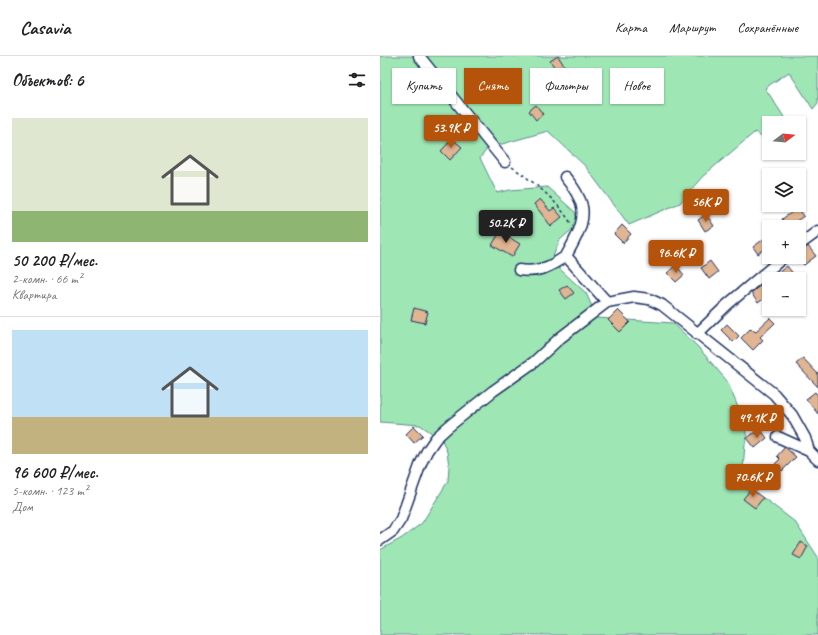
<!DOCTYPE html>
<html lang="ru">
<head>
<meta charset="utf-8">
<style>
  :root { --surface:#fff; --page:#f6f6f6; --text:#202124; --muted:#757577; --line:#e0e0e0; --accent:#b45309 }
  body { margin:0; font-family:Caveat,sans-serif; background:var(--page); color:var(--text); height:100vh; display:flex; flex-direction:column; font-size:15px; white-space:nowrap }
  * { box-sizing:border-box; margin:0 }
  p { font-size:13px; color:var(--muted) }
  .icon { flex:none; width:22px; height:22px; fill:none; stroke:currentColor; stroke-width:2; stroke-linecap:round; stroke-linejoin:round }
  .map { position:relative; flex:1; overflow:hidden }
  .side { display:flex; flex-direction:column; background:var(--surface); width:380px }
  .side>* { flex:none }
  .hud { position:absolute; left:12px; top:12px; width:366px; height:36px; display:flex; gap:8px }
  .needle { width:26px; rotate:74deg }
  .tools { position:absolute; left:382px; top:60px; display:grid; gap:8px }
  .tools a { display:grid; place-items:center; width:44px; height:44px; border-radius:0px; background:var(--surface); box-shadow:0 1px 3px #0004; font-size:20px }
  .price { position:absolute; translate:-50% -34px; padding:0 9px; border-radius:4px; background:var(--accent); color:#fff; font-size:13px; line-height:26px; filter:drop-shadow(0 1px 2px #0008) }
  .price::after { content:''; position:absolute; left:50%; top:24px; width:12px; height:9px; margin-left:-6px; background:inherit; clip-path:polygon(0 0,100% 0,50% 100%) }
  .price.on { background:#222; color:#fff }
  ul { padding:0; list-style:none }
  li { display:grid; align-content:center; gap:8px; height:212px; padding:0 12px }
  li+li { border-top:1px solid var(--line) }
  li span { display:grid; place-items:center; height:124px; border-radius:0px; color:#555 }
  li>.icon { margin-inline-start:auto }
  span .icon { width:72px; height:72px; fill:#fffc; stroke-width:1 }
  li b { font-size:17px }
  h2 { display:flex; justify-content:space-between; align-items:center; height:48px; padding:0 12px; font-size:17px }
  .tag { padding:0 14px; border-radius:0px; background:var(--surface); box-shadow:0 1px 3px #0004; font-size:14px; line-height:36px }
  .tag.on { background:var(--accent); color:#fff }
  header { display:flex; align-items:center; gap:24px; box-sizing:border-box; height:56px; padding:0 20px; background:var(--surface); border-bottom:1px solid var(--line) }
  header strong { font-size:19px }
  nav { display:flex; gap:22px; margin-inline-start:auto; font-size:14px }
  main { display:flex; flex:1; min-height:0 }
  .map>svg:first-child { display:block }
  .green { fill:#9ee7b5; stroke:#5c8b8a }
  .building { fill:#e1b592; stroke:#1b2f5e }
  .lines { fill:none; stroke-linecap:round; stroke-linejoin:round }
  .minor-casing { stroke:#1b2f5e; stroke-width:13 }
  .path { stroke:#1b2f5e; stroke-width:1.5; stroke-dasharray:3 3; stroke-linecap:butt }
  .minor { stroke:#fff; stroke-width:10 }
</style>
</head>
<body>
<header>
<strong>Casavia</strong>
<nav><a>Карта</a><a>Маршрут</a><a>Сохранённые</a></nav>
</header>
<main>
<section class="side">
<h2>Объектов: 6<svg class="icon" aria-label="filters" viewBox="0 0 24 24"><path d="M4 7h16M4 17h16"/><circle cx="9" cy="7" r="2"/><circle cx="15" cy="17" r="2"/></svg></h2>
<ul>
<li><span style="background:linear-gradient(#dfe7d0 75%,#8fb573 0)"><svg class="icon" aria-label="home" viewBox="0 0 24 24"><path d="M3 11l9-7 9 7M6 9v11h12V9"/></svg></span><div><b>50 200 ₽/мес.</b><p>2-комн. · 66 m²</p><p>Квартира</p></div></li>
<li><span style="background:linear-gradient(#bfe0f5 70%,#c2b280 0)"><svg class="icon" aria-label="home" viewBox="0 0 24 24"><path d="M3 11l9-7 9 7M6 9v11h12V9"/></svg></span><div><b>96 600 ₽/мес.</b><p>5-комн. · 123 m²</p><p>Дом</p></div></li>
</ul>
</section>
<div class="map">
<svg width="438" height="579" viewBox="0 0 438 579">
  <rect width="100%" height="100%" fill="#fff"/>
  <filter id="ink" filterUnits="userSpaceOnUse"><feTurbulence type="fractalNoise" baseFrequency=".025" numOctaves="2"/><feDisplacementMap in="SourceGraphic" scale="8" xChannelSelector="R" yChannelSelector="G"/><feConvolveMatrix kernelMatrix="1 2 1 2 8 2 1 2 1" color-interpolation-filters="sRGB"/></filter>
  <g filter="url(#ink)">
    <path class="green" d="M 0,0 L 438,0 L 438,47 L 433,53 L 409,16 L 385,32 L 408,67 L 389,67 L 389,87 L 375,76 L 322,121 L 300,147 L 249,169 L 205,110 L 168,75 L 108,92 L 100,102 L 117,137 L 130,134 L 167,131 L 195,156 L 198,168 L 180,184 L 171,205 L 206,237 L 217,262 L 293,267 L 318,291 L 347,325 L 363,363 L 367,382 L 365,388 L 363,413 L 356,423 L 364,432 L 385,443 L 415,466 L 438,501 L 438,579 L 0,579 L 0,494 L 22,482 L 42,467 L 68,425 L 69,410 L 67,396 L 62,384 L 40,369 L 0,366 Z"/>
    <path class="building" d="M 178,0 L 185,11 L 178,16 L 170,5 Z
      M 156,49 L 163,58 L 156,64 L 149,55 Z
      M 72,83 L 82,91 L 70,104 L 61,95 Z
      M 160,143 L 170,155 L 174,152 L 182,161 L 171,170 L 154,148 Z
      M 418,152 L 424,160 L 407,171 L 402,163 Z
      M 326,158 L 334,170 L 325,175 L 318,164 Z
      M 242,169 L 251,178 L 243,187 L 234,178 Z
      M 120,176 L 140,188 L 132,201 L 112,189 Z
      M 389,179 L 389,190 L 378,198 L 373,191 Z
      M 428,190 L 436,200 L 424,209 L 419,202 L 419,197 Z
      M 330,205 L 338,216 L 329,223 L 321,212 Z
      M 296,209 L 304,219 L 296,226 L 287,217 Z
      M 407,210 L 415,220 L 411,223 L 390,223 Z
      M 382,228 L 389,239 L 378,247 L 371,237 Z
      M 187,229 L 194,237 L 186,243 L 179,234 Z
      M 34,252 L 48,256 L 45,267 L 31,264 Z
      M 238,254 L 250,266 L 240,276 L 228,264 Z
      M 390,262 L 395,267 L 380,281 L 383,284 L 373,294 L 361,282 L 371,272 L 375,276 Z
      M 347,268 L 359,280 L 353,286 L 341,274 Z
      M 423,302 L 438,318 L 438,331 L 416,308 Z
      M 435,336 L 438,340 L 438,358 L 426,343 Z
      M 34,370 L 43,379 L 34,387 L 26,378 Z
      M 381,374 L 387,382 L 375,392 L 367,382 L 375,376 L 377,378 Z
      M 405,391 L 416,401 L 402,415 L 395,408 L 400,403 L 397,400 Z
      M 371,433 L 383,442 L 375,452 L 363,443 Z
      M 421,486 L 428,490 L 421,503 L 413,499 Z"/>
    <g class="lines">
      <g class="minor-casing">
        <path id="minor" d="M 39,0 L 125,106
          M 185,121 C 190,127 195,133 198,140 C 210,160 196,182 186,200 L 227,246
          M 419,189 L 438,175
          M 139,214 C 158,217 170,211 186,200
          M 317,278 L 348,248 L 404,201
          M 398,381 L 429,395 L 438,404
          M 0,484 L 13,475 L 21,463 L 41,407 L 47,395 L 56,382 L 68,371 L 113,335 L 154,306 L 180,282 L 227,246 L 254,241 L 269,243 L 282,249 L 394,338 L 412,359 L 425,382 L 429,395"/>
      </g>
      <path class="path" d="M 132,111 C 155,127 177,144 192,169"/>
      <use href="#minor" class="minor"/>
    </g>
  </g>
</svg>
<div class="tools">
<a><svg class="needle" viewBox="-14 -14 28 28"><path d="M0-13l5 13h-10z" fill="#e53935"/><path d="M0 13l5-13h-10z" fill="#757577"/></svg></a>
<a><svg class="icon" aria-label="layers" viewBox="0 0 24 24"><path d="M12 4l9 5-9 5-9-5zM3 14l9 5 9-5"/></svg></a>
<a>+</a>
<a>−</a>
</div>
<b class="price" style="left:71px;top:93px">53.9K ₽</b>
<b class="price" style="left:326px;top:167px">56K ₽</b>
<b class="price on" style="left:126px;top:188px">50.2K ₽</b>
<b class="price" style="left:296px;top:218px">96.6K ₽</b>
<b class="price" style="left:377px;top:383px">49.1K ₽</b>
<b class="price" style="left:373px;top:442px">70.6K ₽</b>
<div class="hud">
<a class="tag">Купить</a>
<a class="tag on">Снять</a>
<a class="tag">Фильтры</a>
<a class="tag">Новое</a>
</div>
</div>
</main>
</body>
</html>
